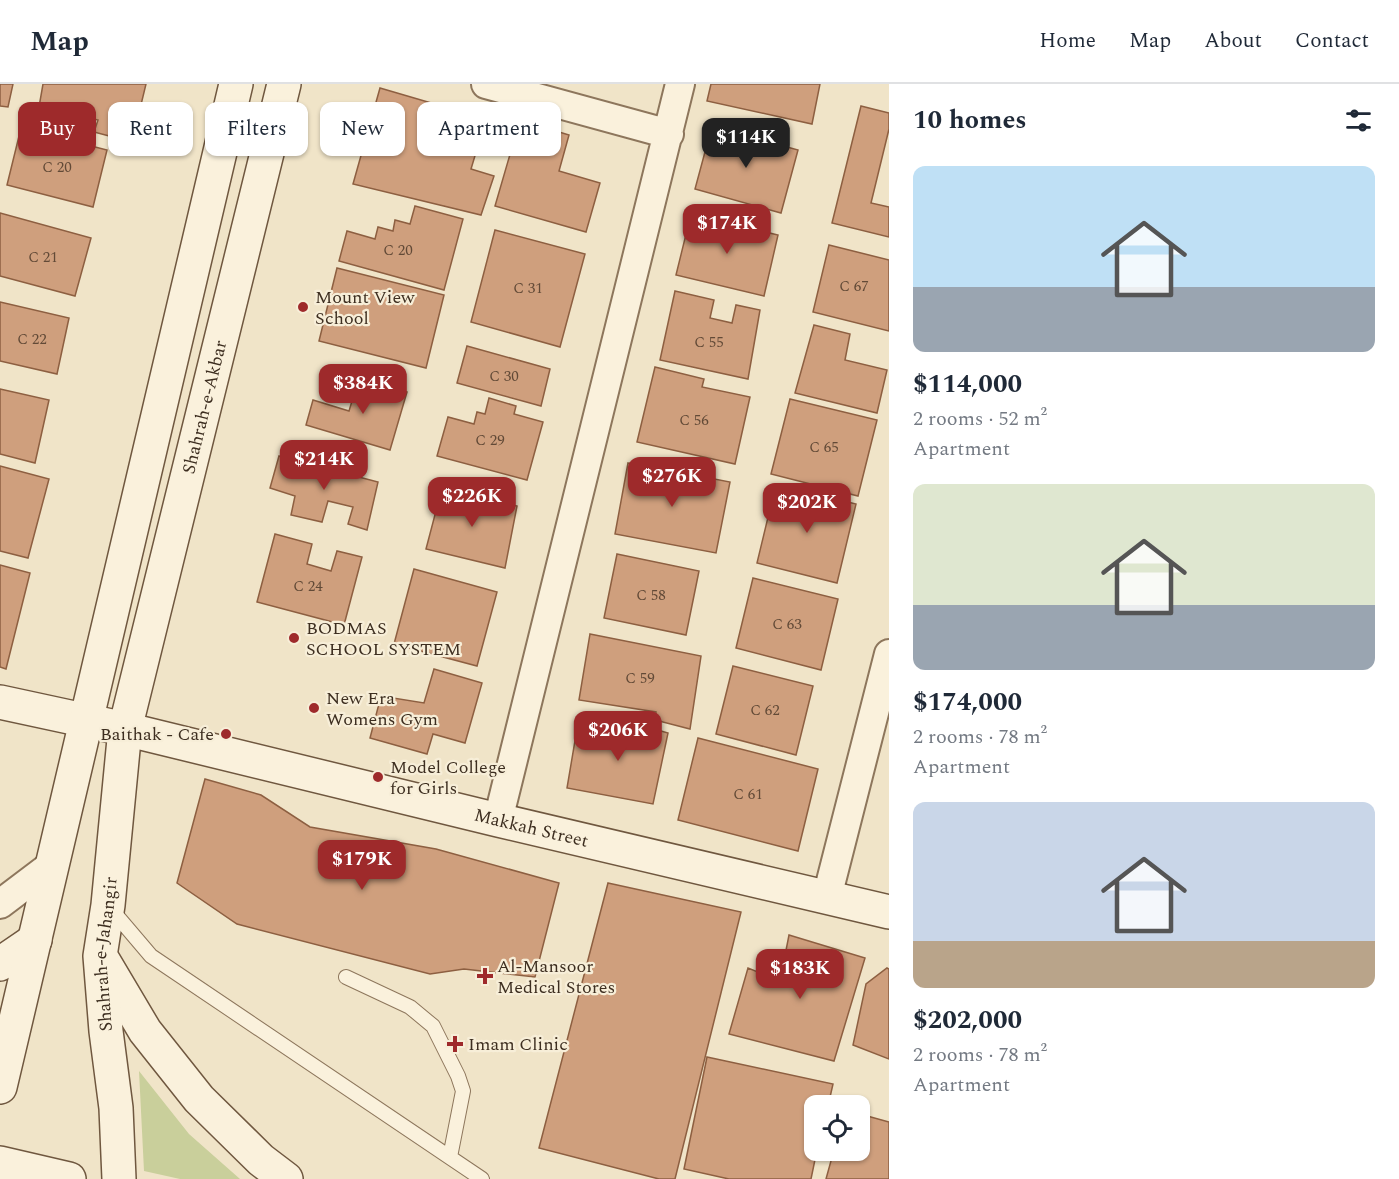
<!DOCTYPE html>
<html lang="en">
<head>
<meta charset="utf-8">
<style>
  :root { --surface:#fff; --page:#f2f2f3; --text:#1f2937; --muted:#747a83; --line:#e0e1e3; --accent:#9e2a2b }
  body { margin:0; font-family:Spectral,serif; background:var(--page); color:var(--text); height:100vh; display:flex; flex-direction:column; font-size:22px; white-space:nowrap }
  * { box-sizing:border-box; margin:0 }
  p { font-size:20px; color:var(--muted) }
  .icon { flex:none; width:33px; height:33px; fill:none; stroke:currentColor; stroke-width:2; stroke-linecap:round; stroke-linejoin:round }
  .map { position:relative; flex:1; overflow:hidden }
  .side { display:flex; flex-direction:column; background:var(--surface); width:510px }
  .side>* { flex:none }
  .hud { position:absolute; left:18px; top:18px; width:570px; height:54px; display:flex; gap:12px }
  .tools { position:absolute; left:804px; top:1011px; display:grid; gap:12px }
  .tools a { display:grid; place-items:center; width:66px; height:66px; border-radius:12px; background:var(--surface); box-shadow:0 2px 4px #0004; font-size:30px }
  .price { position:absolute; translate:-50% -51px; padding:0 14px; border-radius:12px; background:var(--accent); color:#fff; font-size:20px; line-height:39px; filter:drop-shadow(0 2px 3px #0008) }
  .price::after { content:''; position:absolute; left:50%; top:36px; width:18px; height:14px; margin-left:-9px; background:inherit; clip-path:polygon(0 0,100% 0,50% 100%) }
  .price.on { background:#222; color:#fff }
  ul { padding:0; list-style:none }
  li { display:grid; align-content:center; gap:12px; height:318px; padding:0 24px }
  li span { display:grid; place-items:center; height:186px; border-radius:12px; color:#555 }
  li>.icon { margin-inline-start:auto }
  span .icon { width:108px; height:108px; fill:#fffc; stroke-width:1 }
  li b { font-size:26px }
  h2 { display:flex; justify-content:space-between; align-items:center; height:72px; padding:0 24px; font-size:26px }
  .tag { padding:0 21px; border-radius:12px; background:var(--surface); box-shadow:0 2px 4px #0004; font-size:21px; line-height:54px }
  .tag.on { background:var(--accent); color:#fff }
  header { display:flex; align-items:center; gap:36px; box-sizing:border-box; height:84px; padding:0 30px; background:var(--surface); border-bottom:2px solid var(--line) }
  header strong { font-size:28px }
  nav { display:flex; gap:33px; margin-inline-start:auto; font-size:21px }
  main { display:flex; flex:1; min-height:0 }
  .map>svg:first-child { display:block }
  .green { fill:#c9cf9b }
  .building { fill:#cf9f7d; stroke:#8d5f41; stroke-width:1.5 }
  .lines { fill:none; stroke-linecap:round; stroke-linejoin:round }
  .lane-casing { stroke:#8d765c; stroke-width:16 }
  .street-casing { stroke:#8d765c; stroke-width:32 }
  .secondary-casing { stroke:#6f573f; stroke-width:36 }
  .lane { stroke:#faf1dc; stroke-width:14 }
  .street { stroke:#faf1dc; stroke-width:28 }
  .secondary { stroke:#faf1dc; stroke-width:33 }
  .poi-dot { fill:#9e2a2b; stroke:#f7eed8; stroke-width:2 }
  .labels { text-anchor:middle; stroke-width:4.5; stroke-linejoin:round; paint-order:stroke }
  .number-label { font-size:15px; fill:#624a37 }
  .poi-label { font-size:18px; fill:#3d2e20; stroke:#f7eed8; text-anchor:start }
  .street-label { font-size:18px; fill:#3d2e20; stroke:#f7eed8 }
</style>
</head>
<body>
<header>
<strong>Map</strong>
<nav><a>Home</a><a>Map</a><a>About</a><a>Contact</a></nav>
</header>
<main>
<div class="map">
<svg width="889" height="1095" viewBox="0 0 889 1095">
  <rect width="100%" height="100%" fill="#f0e4c8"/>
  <path class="green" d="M 139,987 L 189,1050 L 240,1095 L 180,1095 L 144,1087 Z"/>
  <path class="building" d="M 0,0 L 13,0 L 8,23 L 0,22 Z
    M 43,0 L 146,0 L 132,58 L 94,48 L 98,36 L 39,23 Z
    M 711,0 L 820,0 L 812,40 L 707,17 Z
    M 380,4 L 486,35 L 471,85 L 494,92 L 481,131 L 353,100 Z
    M 861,22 L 889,29 L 889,45 L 871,119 L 889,123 L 889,153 L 832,139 Z
    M 520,36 L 569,51 L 559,87 L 600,99 L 586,148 L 495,122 Z
    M 712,42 L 798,66 L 781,129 L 695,105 Z
    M 21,44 L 107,66 L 93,123 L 7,101 Z
    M 415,122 L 463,135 L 444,206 L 339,177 L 347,147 L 375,155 L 378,143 L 393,147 L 395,136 L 410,140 Z
    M 0,129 L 91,154 L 75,212 L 0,192 Z
    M 691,130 L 778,151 L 764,212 L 676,191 Z
    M 495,146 L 585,170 L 560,263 L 471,238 Z
    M 829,161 L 889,176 L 889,247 L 813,228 Z
    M 337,184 L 444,211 L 426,284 L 319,257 Z
    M 675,207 L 714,216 L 710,234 L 732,239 L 736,221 L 760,226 L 748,295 L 660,276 Z
    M 0,218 L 69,234 L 57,290 L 0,277 Z
    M 814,241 L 850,250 L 845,276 L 887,286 L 877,329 L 795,309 Z
    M 467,262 L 550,285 L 541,322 L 457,299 Z
    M 655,283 L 704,295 L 702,303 L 750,313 L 735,380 L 637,358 Z
    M 359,294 L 407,308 L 390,366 L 306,341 L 313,316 L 349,327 Z
    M 0,305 L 49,316 L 35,379 L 0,370 Z
    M 489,314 L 516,322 L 514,330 L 543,338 L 527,396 L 437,372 L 448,333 L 474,340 L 477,328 L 485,330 Z
    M 790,315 L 877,336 L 858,412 L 771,390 Z
    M 279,372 L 378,398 L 367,446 L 348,440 L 353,423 L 328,417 L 322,438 L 291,431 L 295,412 L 270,404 Z
    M 628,379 L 660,385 L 660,388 L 678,392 L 679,388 L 730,398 L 716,469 L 615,450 Z
    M 0,382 L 49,395 L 28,474 L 0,467 Z
    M 776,400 L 856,420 L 837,499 L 757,479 Z
    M 442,404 L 517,422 L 505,484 L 426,465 Z
    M 275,450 L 312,460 L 307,480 L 331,487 L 337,467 L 362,473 L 344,541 L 257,518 Z
    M 617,470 L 699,487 L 686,551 L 604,534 Z
    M 0,481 L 30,489 L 6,585 L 0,583 Z
    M 414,485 L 497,508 L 477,582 L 394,560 Z
    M 753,494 L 838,515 L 821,586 L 736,564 Z
    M 590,550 L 701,572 L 690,645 L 655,636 L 656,628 L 579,616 Z
    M 733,582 L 813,602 L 796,671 L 716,650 Z
    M 434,585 L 482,599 L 465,659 L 433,650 L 427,670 L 370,654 L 381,612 L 424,619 Z
    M 578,639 L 635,652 L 637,640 L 668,649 L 653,720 L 567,704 Z
    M 698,654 L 818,685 L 798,767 L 678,736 Z
    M 205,695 L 261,711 L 310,743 L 436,765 L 559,799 L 535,893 L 464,885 L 430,890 L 237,840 L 177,799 Z
    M 608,799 L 741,828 L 675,1095 L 659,1095 L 539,1064 Z
    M 789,851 L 865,874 L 834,977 L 729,950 L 748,884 L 780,897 Z
    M 887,884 L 889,885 L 889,975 L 853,961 L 866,900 Z
    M 707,973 L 833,1000 L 828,1022 L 814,1022 L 814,1066 L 817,1066 L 811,1095 L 729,1095 L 684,1085 Z
    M 860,1030 L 889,1038 L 889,1095 L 826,1095 L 834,1066 L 860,1066 Z"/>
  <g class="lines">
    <g class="lane-casing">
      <path id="lane" d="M 111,825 L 151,872 L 482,1095
        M 346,893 L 410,923 L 433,942 L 458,992 L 463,1007 L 450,1073"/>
    </g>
    <g class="street-casing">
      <path id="street" d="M 486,0 L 669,50
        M 498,736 L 680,0
        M 827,813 L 889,570
        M 0,820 L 53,780"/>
    </g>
    <g class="secondary-casing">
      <g id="secondary">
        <path id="s1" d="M 0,618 L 125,645 L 498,736 L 889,828"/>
        <path d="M 104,878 L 145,947 L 199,1015 L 261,1076 L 286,1095"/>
        <path d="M 0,880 L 35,856"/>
        <path d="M 0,1003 L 236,0"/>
        <path d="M 0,1079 L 69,1095"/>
        <path id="s2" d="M 119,1095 L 116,1024 L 106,947 L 100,872 L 108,821 L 125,645 L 284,0"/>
      </g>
    </g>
    <use href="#lane" class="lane"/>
    <use href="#street" class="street"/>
    <use href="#secondary" class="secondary"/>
  </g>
  <g class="poi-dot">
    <circle cx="303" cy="223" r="6"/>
    <circle cx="294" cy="554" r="6"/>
    <circle cx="314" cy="624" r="6"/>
    <circle cx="226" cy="650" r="6"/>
    <circle cx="378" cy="693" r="6"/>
    <path d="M482 883h6v6h6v6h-6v6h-6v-6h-6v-6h6z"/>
    <path d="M452 951h6v6h6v6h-6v6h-6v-6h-6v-6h6z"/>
  </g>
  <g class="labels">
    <g class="number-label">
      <text x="57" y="88">C 20</text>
      <text x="398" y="171">C 20</text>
      <text x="43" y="178">C 21</text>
      <text x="854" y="207">C 67</text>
      <text x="528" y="209">C 31</text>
      <text x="32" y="260">C 22</text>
      <text x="709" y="263">C 55</text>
      <text x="504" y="297">C 30</text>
      <text x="694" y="341">C 56</text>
      <text x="490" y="361">C 29</text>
      <text x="824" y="368">C 65</text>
      <text x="308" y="507">C 24</text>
      <text x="651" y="516">C 58</text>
      <text x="787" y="545">C 63</text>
      <text x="640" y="599">C 59</text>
      <text x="765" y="631">C 62</text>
      <text x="748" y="715">C 61</text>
    </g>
    <g class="poi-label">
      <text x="315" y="219">Mount View<tspan x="315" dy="21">School</tspan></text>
      <text x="306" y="550">BODMAS<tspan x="306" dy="21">SCHOOL SYSTEM</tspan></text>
      <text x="326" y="620">New Era<tspan x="326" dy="21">Womens Gym</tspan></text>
      <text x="214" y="656" text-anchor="end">Baithak - Cafe</text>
      <text x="390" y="689">Model College<tspan x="390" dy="21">for Girls</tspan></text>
      <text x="497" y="888">Al-Mansoor<tspan x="497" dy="21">Medical Stores</tspan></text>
      <text x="468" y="966">Imam Clinic</text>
    </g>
    <g class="street-label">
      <text dy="6" stroke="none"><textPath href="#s2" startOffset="784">Shahrah-e-Akbar</textPath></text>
      <text dy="6" stroke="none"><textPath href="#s1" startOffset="546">Makkah Street</textPath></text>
      <text dy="6" stroke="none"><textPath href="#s2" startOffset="226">Shahrah-e-Jahangir</textPath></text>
    </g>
  </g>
</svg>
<div class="tools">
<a><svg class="icon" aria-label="locate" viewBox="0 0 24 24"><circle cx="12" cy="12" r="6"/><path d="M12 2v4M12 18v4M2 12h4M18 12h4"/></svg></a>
</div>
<b class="price on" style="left:746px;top:85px">$114K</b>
<b class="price" style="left:727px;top:171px">$174K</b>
<b class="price" style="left:363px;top:331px">$384K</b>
<b class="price" style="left:324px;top:407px">$214K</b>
<b class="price" style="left:672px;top:424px">$276K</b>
<b class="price" style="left:472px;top:444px">$226K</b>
<b class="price" style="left:807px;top:450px">$202K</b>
<b class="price" style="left:618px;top:678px">$206K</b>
<b class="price" style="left:362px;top:807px">$179K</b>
<b class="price" style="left:800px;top:916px">$183K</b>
<div class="hud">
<a class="tag on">Buy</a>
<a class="tag">Rent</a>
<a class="tag">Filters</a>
<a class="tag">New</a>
<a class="tag">Apartment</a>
</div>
</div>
<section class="side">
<h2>10 homes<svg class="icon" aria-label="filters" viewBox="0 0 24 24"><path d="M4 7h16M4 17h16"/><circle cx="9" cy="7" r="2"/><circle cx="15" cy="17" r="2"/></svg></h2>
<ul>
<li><span style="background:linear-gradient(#bfe0f5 65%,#9aa5b1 0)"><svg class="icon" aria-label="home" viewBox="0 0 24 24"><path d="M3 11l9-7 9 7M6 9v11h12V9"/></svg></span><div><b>$114,000</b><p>2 rooms · 52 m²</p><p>Apartment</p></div></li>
<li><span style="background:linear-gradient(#dfe7d0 65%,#9aa5b1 0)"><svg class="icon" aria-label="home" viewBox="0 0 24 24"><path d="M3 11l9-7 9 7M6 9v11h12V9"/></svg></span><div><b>$174,000</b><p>2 rooms · 78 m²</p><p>Apartment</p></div></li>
<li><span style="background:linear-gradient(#c9d6e8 75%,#b9a48a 0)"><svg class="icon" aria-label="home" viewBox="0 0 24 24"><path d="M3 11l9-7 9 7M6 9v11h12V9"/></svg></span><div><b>$202,000</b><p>2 rooms · 78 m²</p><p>Apartment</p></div></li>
</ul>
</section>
</main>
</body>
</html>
